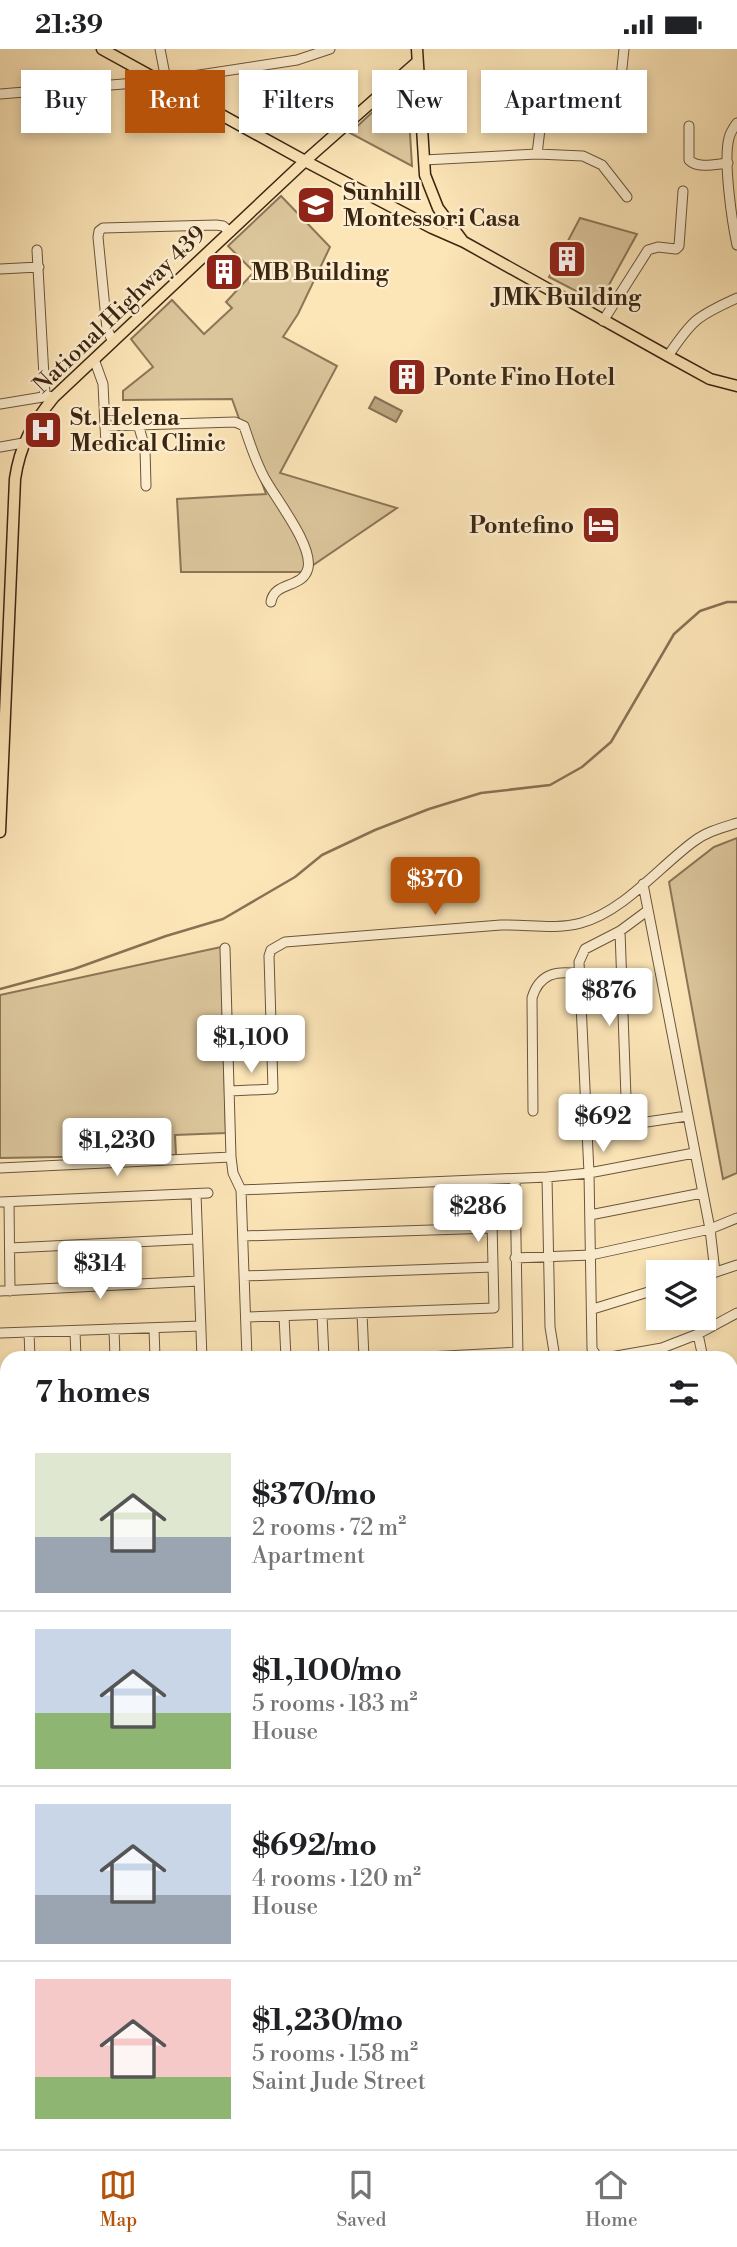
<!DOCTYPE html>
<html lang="en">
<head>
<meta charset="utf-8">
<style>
  :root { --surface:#fff; --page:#f2f2f2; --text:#202124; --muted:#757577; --line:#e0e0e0; --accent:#b45309 }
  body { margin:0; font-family:"Libre Bodoni",serif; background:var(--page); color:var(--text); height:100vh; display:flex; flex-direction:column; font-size:26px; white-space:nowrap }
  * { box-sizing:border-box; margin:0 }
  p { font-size:23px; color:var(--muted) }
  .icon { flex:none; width:38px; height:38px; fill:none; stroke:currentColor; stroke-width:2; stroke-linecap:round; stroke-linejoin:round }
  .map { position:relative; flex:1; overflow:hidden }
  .drawer { position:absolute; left:0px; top:1302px; width:738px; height:798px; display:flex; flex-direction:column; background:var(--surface); border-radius:21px 21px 0 0; box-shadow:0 4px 10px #0003 }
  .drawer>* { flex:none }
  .hud { position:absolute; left:21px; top:21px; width:696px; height:63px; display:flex; gap:14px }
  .buttons { position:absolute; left:646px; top:1211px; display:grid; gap:14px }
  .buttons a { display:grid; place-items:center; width:70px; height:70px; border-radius:0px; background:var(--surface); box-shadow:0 4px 10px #0003; font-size:35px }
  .price { position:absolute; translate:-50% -60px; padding:0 16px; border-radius:7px; background:#fff; color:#222; font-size:23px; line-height:46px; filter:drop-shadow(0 2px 4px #0008) }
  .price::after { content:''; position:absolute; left:50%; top:42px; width:21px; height:16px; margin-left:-10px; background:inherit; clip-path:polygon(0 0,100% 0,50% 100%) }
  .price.active { background:var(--accent); color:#fff }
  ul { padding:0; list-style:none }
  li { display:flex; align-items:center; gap:21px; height:175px; padding:0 35px }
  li+li { border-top:2px solid var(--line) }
  li span { display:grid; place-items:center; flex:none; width:196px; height:140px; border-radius:0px; color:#555 }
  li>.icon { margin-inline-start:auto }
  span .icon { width:84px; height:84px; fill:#fffc; stroke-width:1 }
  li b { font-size:30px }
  h2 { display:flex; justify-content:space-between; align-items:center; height:84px; padding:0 35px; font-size:30px }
  .pill { padding:0 24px; border-radius:0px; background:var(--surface); box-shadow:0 4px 10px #0003; font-size:24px; line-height:63px }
  .pill.active { background:var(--accent); color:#fff }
  .status { display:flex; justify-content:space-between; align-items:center; height:49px; padding:0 35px; background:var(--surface); direction:ltr }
  .status svg { height:19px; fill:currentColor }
  .dock { display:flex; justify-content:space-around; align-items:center; height:98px; border-top:2px solid var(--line); background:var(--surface); font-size:19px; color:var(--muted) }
  .dock a { display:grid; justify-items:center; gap:4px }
  .dock .active { color:var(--accent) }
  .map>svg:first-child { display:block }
  .green { fill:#dbc59b; stroke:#8b7657; stroke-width:2 }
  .water { fill:#baa47f; stroke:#877254; stroke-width:2 }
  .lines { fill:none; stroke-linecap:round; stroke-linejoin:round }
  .stream { stroke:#877254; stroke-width:2.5 }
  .minor-casing { stroke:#6b563c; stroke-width:11 }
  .major-casing { stroke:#3b2613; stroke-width:13 }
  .minor { stroke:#fdeed0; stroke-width:9 }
  .major { stroke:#fce5b7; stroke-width:10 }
  .labels { text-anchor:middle; stroke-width:5; stroke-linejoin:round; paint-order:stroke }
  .poi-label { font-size:23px; font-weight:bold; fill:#3b2613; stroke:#fdeed0; text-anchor:start }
  .street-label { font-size:23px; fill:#3b2613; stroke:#fdeed0 }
</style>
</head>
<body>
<div class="status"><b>21:39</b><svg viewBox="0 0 49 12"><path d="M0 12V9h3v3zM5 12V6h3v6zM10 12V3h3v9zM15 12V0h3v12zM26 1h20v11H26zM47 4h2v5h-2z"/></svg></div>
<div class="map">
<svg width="737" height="2100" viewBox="0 0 737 2100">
  <rect width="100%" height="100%" fill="#fce5b7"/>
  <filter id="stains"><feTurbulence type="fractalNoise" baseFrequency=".00286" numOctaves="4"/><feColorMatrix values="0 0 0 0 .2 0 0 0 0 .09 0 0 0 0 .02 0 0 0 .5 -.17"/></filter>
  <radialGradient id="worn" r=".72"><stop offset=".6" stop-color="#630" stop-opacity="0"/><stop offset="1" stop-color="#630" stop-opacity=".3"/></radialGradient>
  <path class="green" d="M 392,45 L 408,51 L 412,117 L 350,84 Z
    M 281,147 L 330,198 L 298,265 L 283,288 L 337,317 L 280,424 L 397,459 L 303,523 L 181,523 L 177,450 L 266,445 L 232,350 L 123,351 L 123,342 L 153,318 L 131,290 L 172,251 L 204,285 L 232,259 L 226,253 L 254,223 L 228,197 Z
    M 580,169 L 637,185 L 599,254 L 549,228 Z
    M 737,789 L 737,1124 L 723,1130 L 669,833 L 714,798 Z
    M 221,898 L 226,1084 L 175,1086 L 176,1106 L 0,1109 L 0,946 Z"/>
  <path class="water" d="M 375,348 L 402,362 L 396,373 L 369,359 Z"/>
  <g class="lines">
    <path class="stream" d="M 0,940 L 74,920 L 166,887 L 223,870 L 295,828 L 322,806 L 375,781 L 429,760 L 481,744 L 550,736 L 582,718 L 611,693 L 674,585 L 700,562 L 727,553 L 737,553"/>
    <g class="minor-casing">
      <path id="minor" d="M 160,0 L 166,31
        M 620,38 L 624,0
        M 503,44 C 517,35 528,40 542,45
        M 0,45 L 160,32 L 297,11 L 330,0
        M 737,74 C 734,78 730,84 729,89 C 723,111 732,173 737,196
        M 689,77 L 689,111 C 698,120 716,115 728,114
        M 537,105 L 545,39 L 553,35 L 569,37
        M 424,111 L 537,105 L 583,107 L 602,116 L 627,148
        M 37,201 L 45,346
        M 0,220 L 39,218
        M 603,272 L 648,201 L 658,198 L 676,200 L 679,197 L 683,142
        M 113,293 L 107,280 L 98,188 L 99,182 L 103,179 L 216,176 L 223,177 L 230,183
        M 668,307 C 692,271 697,267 737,249
        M 94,310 L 103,335 L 105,377 L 235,373 L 244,377 C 250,395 255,411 264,428 C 275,449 313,496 308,519 C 303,540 274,532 271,553
        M 0,355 L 49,347
        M 138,375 L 145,399 L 146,437
        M 105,377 L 106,395
        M 0,398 L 23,394
        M 643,835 L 710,1180 L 715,1223
        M 620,882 L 627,1076
        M 225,899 L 231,1108 L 233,1124 L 241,1141 L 247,1309
        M 228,974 L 271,973
        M 230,1042 L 273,1040 L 269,907 L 271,901 L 285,893 L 501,876 C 528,875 555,881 581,874 C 624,862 658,819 693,793 C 706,783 721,779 737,774
        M 533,1062 L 532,949 C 539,925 556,921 579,925
        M 586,1082 L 687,1067
        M 0,1119 L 231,1108
        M 547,1128 L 550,1278 L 555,1309
        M 515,1130 L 518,1309
        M 241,1141 L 547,1128 L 589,1124 L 694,1104
        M 196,1145 L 202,1309
        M 0,1153 L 208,1144
        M 9,1153 L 10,1242
        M 590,1166 L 702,1144
        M 243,1187 L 493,1179
        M 10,1199 L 196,1190
        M 515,1209 L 591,1206 L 710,1180 L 737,1169
        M 244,1227 L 493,1218
        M 704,1227 L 737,1216
        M 0,1242 L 199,1232
        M 593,1260 L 658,1240
        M 362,1264 L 364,1309
        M 322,1266 L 324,1309
        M 284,1267 L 286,1309
        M 246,1268 L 494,1259 L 491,1131
        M 154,1279 L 155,1309
        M 114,1280 L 115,1309
        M 75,1282 L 76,1309
        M 29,1283 L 30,1309
        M 0,1284 L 201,1277
        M 698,1285 L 703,1309
        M 662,1299 L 664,1309
        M 409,1309 L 518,1303
        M 598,1309 L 592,1300 L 589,1124 L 579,913 L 585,900 L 620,882 L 647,862
        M 605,1309 L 662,1299 L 698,1285 L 737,1264
        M 732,1453 L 737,1452
        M 0,1487 L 2,1542 L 0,1561
        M 732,1522 L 732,1546
        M 732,1589 L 737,1587
        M 732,1935 L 737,1971
        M 0,1964 L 7,1970
        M 732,2080 L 737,2079
        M 43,2093 L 45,2100
        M 270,2093 L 270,2100
        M 366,2093 L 367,2100
        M 461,2093 L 462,2100
        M 605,2100 L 629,2093"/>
    </g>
    <g class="major-casing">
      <path id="major" d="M 102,0 L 305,112 L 432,179 L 464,193 L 668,307 L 710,330 L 737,337
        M 417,0 L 425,126 L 438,159 L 462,191
        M 0,783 L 15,430 C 20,396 32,375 54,348 L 305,112 L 417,13"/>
    </g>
    <use href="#minor" class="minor"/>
    <use href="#major" class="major"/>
  </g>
  <defs>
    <g id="school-square" transform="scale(2.0125)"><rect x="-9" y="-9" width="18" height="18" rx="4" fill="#8f2418" stroke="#fdeed0"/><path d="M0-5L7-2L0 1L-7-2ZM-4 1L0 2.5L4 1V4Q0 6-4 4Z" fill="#fff"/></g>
    <g id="building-square" transform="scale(2.0125)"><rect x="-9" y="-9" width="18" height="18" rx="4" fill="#8f2418" stroke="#fdeed0"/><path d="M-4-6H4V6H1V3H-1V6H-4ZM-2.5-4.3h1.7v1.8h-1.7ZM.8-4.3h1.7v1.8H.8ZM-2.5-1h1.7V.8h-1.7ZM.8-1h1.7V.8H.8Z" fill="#fff"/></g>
    <g id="hospital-square" transform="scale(2.0125)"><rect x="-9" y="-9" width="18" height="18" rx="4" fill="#8f2418" stroke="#fdeed0"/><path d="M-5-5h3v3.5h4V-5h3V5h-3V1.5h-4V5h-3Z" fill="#fff"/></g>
    <g id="hotel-square" transform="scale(2.0125)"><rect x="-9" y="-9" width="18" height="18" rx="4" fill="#8f2418" stroke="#fdeed0"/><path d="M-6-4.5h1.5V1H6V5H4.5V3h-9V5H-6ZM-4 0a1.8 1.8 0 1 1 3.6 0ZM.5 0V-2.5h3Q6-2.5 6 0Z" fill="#fff"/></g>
  </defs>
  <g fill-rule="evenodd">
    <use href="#school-square" x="316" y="156"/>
    <use href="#building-square" x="567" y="210"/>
    <use href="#building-square" x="224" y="223"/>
    <use href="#building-square" x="407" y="328"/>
    <use href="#hospital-square" x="43" y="381"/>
    <use href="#hotel-square" x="601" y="476"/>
  </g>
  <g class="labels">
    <g class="poi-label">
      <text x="343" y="151">Sunhill<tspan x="343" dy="26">Montessori Casa</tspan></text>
      <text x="251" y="231">MB Building</text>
      <text x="567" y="256" text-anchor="middle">JMK Building</text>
      <text x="434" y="336">Ponte Fino Hotel</text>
      <text x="70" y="376">St. Helena<tspan x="70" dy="26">Medical Clinic</tspan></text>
      <text x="574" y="484" text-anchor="end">Pontefino</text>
    </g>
    <g class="street-label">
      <text transform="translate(119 260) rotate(-44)" y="8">National Highway 439</text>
    </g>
  </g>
  <rect width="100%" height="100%" filter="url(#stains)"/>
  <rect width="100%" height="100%" fill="url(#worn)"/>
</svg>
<div class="buttons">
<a><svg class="icon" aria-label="layers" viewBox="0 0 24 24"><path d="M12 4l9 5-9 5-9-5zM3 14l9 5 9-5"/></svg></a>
</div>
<b class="price active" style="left:435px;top:868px">$370</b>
<b class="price" style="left:609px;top:979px">$876</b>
<b class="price" style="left:251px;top:1026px">$1,100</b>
<b class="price" style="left:603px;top:1105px">$692</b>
<b class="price" style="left:117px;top:1129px">$1,230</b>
<b class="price" style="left:478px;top:1195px">$286</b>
<b class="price" style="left:100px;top:1252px">$314</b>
<div class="hud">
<a class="pill">Buy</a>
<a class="pill active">Rent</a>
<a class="pill">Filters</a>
<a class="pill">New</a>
<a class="pill">Apartment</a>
</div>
<section class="drawer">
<h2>7 homes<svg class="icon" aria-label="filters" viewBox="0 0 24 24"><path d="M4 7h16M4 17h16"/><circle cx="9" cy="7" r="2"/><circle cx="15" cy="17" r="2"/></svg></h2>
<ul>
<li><span style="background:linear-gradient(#dfe7d0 60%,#9aa5b1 0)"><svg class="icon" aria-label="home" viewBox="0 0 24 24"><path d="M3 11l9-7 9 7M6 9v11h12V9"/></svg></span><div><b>$370/mo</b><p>2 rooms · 72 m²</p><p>Apartment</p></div></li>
<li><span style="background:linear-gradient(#c9d6e8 60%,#8fb573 0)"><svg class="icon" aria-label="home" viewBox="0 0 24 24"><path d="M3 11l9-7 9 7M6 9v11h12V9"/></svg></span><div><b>$1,100/mo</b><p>5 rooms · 183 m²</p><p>House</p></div></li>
<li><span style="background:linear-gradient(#c9d6e8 65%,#9aa5b1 0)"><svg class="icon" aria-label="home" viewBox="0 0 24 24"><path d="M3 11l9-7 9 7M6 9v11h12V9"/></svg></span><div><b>$692/mo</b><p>4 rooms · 120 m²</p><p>House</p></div></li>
<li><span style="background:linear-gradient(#f6c9c9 70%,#8fb573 0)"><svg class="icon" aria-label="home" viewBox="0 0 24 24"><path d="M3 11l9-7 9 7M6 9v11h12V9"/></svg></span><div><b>$1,230/mo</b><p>5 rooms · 158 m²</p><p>Saint Jude Street</p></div></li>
</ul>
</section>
</div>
<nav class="dock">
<a class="active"><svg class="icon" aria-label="map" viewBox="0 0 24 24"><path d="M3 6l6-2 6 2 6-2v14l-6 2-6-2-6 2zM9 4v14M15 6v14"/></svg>Map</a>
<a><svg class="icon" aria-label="saved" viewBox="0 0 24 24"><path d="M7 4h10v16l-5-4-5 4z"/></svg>Saved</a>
<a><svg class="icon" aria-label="home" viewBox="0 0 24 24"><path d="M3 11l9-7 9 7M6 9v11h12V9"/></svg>Home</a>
</nav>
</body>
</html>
